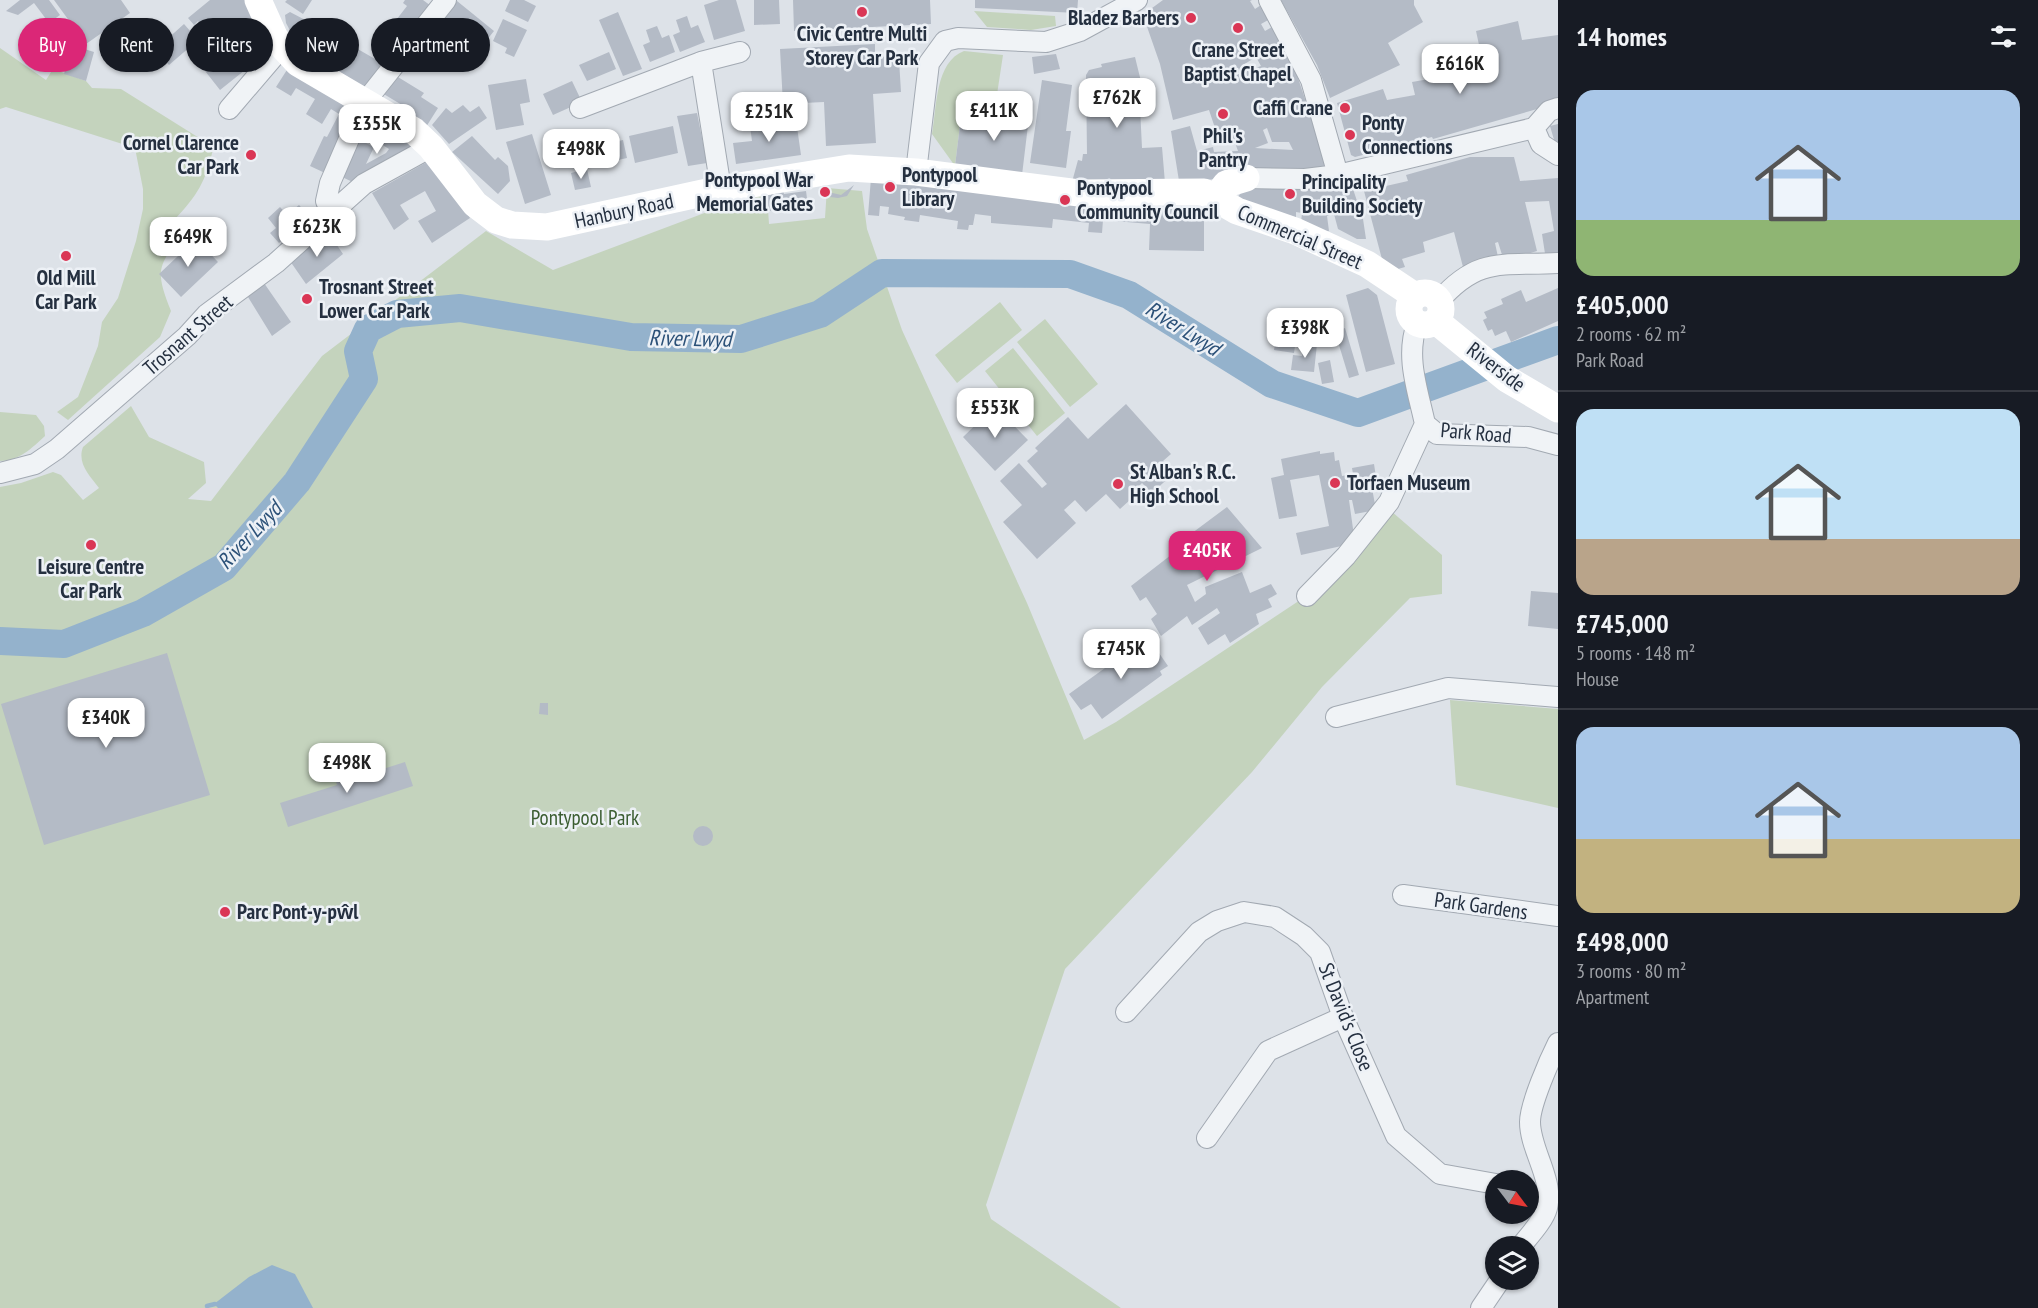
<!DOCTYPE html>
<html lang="en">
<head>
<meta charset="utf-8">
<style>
  :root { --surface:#171b24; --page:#20242c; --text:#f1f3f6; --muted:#9ea1a6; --line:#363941; --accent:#db2777 }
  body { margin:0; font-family:"PT Sans Narrow",sans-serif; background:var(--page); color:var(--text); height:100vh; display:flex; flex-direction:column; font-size:22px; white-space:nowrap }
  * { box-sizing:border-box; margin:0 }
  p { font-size:20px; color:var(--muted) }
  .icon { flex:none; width:33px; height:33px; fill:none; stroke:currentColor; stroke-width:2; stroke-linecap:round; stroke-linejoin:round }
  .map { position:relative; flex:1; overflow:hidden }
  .side { display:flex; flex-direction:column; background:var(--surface); width:480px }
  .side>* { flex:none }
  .banner { position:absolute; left:18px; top:18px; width:570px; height:54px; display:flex; gap:12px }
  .needle { width:39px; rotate:122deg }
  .buttons { position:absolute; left:1485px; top:1170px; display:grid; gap:12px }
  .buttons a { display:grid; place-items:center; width:54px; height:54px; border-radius:50%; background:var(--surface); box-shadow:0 2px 4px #0004; font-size:30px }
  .price { position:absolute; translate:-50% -51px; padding:0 14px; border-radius:12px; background:#fff; color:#222; font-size:20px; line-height:39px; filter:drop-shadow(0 2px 3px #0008) }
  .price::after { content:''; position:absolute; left:50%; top:36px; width:18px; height:14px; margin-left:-9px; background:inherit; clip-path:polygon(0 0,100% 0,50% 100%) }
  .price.current { background:var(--accent); color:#fff }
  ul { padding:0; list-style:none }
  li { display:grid; align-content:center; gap:12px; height:318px; padding:0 18px }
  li+li { border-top:2px solid var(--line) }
  li span { display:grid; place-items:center; height:186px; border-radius:18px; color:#555 }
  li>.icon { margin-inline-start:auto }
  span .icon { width:108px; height:108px; fill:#fffc; stroke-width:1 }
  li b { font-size:26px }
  h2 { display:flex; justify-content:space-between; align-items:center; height:72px; padding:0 18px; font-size:26px }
  .chip { padding:0 21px; border-radius:27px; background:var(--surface); box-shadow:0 2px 4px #0004; font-size:21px; line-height:54px }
  .chip.current { background:var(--accent); color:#fff }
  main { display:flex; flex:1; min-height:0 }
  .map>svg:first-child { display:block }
  .green { fill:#c4d3bd }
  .water { fill:#94b2cc }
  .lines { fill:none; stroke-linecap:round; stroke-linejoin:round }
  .stream { stroke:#94b2cc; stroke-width:4.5 }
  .river { stroke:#94b2cc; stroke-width:28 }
  .building { fill:#b4bbc6; fill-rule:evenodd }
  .street-casing { stroke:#a2a9b2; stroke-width:22 }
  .street { stroke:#f0f3f6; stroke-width:20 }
  .secondary { stroke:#fff; stroke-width:27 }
  .poi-dot { fill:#da3655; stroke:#edf1f6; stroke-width:2 }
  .labels { text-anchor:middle; stroke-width:5; stroke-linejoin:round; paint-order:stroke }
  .poi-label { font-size:21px; font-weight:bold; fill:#253040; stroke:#edf1f6; text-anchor:start }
  .street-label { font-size:21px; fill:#253040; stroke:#edf1f6 }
  .park-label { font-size:21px; fill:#3b5d31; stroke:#edf1f6 }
  .water-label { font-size:22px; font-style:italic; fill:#2c5178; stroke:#edf1f6 }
</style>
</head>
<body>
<main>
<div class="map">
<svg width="1558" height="1308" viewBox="0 0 1558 1308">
  <rect width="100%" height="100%" fill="#dde2e8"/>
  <path class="green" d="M 974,11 L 1055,16 L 1056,26 L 1031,30 L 987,27 Z
    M 0,48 L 46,80 L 53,69 L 86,81 L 92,88 L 121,89 L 204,141 L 213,149 C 206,181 197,196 175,219 L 179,223 C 168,270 149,257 171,311 L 160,337 L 68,420 L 57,412 L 78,397 L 98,346 L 102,322 L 118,298 L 136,241 L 143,209 L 143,189 L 135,148 L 6,107 L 0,109 Z
    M 964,51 L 1003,55 L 996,101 L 981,100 L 978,127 L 960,125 L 955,166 L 932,134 C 937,107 935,62 964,51 Z
    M 827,188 L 862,191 L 867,229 L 902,330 L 1027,603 L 1084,740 L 1116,722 L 1350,567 L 1391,511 L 1442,555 L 1442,594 L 1410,598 L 1322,687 L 1252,772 L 1065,969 L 986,1205 L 991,1219 L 1121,1308 L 0,1308 L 0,487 L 21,483 L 53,472 L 61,475 L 83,500 L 99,488 C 89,475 77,463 83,447 L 131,406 L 149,437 L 204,462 L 206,483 L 188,499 L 211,501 L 322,356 L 486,231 L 553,270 L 739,200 L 767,195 L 769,224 L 825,218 Z
    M 1000,302 L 1022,330 L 957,383 L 935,355 Z
    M 1045,319 L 1098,384 L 1070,407 L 1017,342 Z
    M 1013,348 L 1065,413 L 1037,436 L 985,371 Z
    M 0,412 L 36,415 L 44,426 L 45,436 C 32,448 19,461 0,461 Z
    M 1450,700 L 1558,709 L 1558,808 L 1456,785 Z"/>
  <path class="water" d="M 272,1265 L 295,1274 L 313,1308 L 218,1308 L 214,1304 L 249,1277 Z"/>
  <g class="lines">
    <path class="stream" d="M 207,1306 L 215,1304"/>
    <path class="river" d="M 0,641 L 64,644 L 143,613 L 224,567 L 297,482 L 364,379 L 358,351 L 368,329 L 397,314 L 460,308 L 631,337 L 741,339 L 820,314 L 882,273 L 1070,274 L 1129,295 L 1272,384 L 1358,413 L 1558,340"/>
  </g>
  <path class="building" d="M 20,0 L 49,0 L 60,15 L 49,23 L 34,3 L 18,15 L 6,11 Z
    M 54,0 L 121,0 L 130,13 L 86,44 Z
    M 210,0 L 250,0 L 259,12 L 251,18 L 274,47 L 220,90 L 198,62 L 213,50 L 202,37 L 207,32 L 198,21 L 194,25 L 188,18 Z
    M 287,0 L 312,0 L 303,14 L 285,2 Z
    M 405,0 L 423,0 L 431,6 L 393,55 L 373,39 L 385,24 L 390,28 L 407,6 L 403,3 Z
    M 510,0 L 524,0 L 536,6 L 528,22 L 505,11 Z
    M 719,0 L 736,0 L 745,31 L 714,40 L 704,5 Z
    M 754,0 L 779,0 L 780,24 L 754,25 Z
    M 793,0 L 930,0 L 931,24 L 794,31 Z
    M 975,0 L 1078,0 L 1077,13 L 975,8 Z
    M 1163,0 L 1252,0 L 1250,1 L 1255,9 L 1261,5 L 1270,19 L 1261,24 L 1265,31 L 1272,27 L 1294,66 L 1309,111 L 1314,109 L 1330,167 L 1301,174 L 1224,170 L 1220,179 L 1179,181 L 1171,131 L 1190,126 L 1197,151 L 1213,147 L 1214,152 L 1238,151 L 1234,140 L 1220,143 L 1209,110 L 1173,120 L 1160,64 L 1145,21 L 1148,11 ZM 1256,57 L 1261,66 L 1233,76 L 1245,69 L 1243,65 ZM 1267,128 L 1272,142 L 1289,142 L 1293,150 L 1255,148 L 1268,143 L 1263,130 Z
    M 1281,0 L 1414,0 L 1414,5 L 1423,22 L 1388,43 L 1400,65 L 1330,98 L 1317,65 Z
    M 457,1 L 494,31 L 477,52 L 440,22 Z
    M 290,12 L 309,22 L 303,33 L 312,39 L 317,31 L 346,48 L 349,44 L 382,63 L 366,89 L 297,44 L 286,23 L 285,15 Z
    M 618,12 L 642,69 L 623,76 L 599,20 Z
    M 687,16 L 691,28 L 698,25 L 705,42 L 680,52 L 673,35 L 680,32 L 676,20 Z
    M 503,19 L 527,30 L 514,57 L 505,53 L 507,48 L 493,41 Z
    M 1518,21 L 1522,40 L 1558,35 L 1558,103 L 1433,139 L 1432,137 L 1355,157 L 1351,155 L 1337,103 L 1383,89 L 1387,100 L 1415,95 L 1412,82 L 1435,78 L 1436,83 L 1484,68 L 1476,31 Z
    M 184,24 L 198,40 L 169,65 L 155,50 Z
    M 657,26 L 662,38 L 669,35 L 675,52 L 650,62 L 643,45 L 650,42 L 646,30 Z
    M 875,44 L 875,57 L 893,56 L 894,60 L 899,60 L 901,92 L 873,94 L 876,143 L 826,146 L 824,102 L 783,104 L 780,49 Z
    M 72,45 L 94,52 L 86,81 L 64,74 Z
    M 609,52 L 616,69 L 587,81 L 579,65 Z
    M 1056,54 L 1060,69 L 1034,74 L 1032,57 Z
    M 1135,57 L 1147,106 L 1140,107 L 1142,148 L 1162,147 L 1165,183 L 1072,182 L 1078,160 L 1082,161 L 1083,154 L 1087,154 L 1086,75 L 1089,70 L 1102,67 L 1101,64 Z
    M 292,62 L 359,103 L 325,173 L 310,166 L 324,136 L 327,137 L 339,114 L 331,109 L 322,124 L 306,114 L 315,99 L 296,88 L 291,96 L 276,87 Z
    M 393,74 L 424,93 L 421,97 L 438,108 L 426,127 L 409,116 L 412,111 L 382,93 Z
    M 526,79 L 530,102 L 520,104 L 524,125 L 496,130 L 488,85 Z
    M 1042,80 L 1072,85 L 1066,131 L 1071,131 L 1066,168 L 1030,163 Z
    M 572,81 L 582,102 L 553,115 L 543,94 Z
    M 981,100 L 996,101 L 995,112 L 1029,117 L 1022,175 L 955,166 L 960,125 L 978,127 Z
    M 463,105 L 470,112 L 479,106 L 487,118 L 449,144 L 432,125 L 446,108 L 452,113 Z
    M 697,113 L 707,163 L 688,166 L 677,116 Z
    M 796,120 L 801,155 L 736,164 L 733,143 L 752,141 L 750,126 Z
    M 390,124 L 416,144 L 409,156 L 404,151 L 395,161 L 357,184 L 342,177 L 358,139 L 374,147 L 366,164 L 386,153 L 389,149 L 378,142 Z
    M 1558,124 L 1558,150 L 1557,150 L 1550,126 Z
    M 673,126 L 678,153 L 635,163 L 629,136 Z
    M 532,134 L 551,195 L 525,204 L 506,142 Z
    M 472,136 L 495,160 L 498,157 L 508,166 L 510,181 L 498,194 L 452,152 Z
    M 623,140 L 627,158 L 596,165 L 592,147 Z
    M 1470,157 L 1514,157 L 1520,181 L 1558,178 L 1558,260 L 1546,260 L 1542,234 L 1554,231 L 1549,201 L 1525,202 L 1537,251 L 1504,261 L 1498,242 L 1495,243 L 1498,257 L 1463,267 L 1454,232 L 1423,242 L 1425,252 L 1402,259 L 1405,267 L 1398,269 L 1383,263 L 1364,191 L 1408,181 L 1406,175 Z
    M 434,158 L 470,218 L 432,243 L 418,221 L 436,211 L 425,191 L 400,205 L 409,219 L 394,230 L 372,193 Z
    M 587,169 L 591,187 L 575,190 L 571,173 Z
    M 871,178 L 1195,201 L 1204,214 L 1204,251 L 1149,250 L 1150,224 L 1103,220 L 1102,233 L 1088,232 L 1089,223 L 1053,219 L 1052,228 L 991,223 L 991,216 L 975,214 L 973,225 L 969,225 L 968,230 L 957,229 L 958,221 L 920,215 L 919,222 L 904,220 L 905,217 L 888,214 L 889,207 L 880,206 L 879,216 L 868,215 Z
    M 1350,180 L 1363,219 L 1366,239 L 1357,239 L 1338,229 L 1334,214 L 1327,216 L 1329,231 L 1322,233 L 1301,223 L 1302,213 L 1296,212 L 1296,221 L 1237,198 L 1243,190 L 1268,186 L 1301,190 Z
    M 854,185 L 847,196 L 838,198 L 830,197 L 820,190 L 841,195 Z
    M 783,190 L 784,194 L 806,191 L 808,206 L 769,211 L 767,195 L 771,195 L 771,191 Z
    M 299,205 L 309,216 L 279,243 L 270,233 L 276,228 L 268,218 L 280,207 L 287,215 Z
    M 328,232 L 343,254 L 306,284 L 290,261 Z
    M 196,239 L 218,262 L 181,297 L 159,274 Z
    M 264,283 L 291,322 L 272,336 L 248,297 Z
    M 1368,288 L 1377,295 L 1395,364 L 1366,372 L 1346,295 Z
    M 1558,288 L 1558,321 L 1511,342 L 1506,331 L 1495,336 L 1492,329 L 1488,331 L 1483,320 L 1487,318 L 1484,312 L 1503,304 L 1501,299 L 1521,290 L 1526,302 Z
    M 1345,328 L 1359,375 L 1349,378 L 1335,332 Z
    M 1276,336 L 1296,339 L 1294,353 L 1274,350 Z
    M 1303,342 L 1317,344 L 1314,372 L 1291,370 L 1293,355 L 1302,356 Z
    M 1330,360 L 1334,382 L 1322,384 L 1318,363 Z
    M 1126,404 L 1171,454 L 1163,461 L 1174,473 L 1152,493 L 1142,483 L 1138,487 L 1141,490 L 1120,509 L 1106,494 L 1086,512 L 1075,500 L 1064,510 L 1076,523 L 1037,559 L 1003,522 L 1022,505 L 1000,481 L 1019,463 L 1042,488 L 1047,484 L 1027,461 L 1038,451 L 1035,448 L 1068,417 L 1088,439 Z
    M 995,406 L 1028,440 L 995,471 L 963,437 Z
    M 1320,451 L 1320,454 L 1334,452 L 1335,461 L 1339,460 L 1342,476 L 1353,474 L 1352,468 L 1374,464 L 1376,477 L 1363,479 L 1364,485 L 1376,483 L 1377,487 L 1372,488 L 1376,510 L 1355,514 L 1352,500 L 1349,500 L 1355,543 L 1301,555 L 1296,533 L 1329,526 L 1319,475 L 1290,480 L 1297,516 L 1279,519 L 1271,478 L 1284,475 L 1281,459 Z
    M 1227,507 L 1262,548 L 1187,585 L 1195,602 L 1206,594 L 1205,587 L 1242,572 L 1250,593 L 1271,584 L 1277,594 L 1268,599 L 1272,607 L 1256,614 L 1259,624 L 1230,643 L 1225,634 L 1208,645 L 1198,628 L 1220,613 L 1217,608 L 1192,625 L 1187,616 L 1161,636 L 1151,619 L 1157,614 L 1146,597 L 1140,601 L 1131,586 L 1171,555 L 1176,545 Z
    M 1531,591 L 1558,593 L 1558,629 L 1528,626 Z
    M 1148,637 L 1168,666 L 1160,671 L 1162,675 L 1102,719 L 1091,704 L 1081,710 L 1069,694 Z
    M 167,653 L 210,795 L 44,845 L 1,704 Z
    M 540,703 L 548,703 L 548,715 L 539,714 Z
    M 405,762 L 413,786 L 288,827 L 280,803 L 337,785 L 334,775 L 352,769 L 355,778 Z
    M693 836a10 10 0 1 1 20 0a10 10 0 1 1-20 0Z"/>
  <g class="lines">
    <g class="street-casing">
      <path id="street" d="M 1269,0 L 1311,80 L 1338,175
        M 701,62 L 721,189
        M 580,108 L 701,62 L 740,52
        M 229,109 L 282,47
        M 1534,128 L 1541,144 L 1558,155
        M 916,172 L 929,63 L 945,41 L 958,38 L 1046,42 L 1080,31 L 1137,0
        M 1246,178 L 1305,179 L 1338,175 L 1534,128 L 1549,111 L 1558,108
        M 331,213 L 326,201 L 330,183 L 365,102 L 446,0
        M 1439,301 C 1478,256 1503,266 1558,263
        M 1417,324 C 1405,357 1418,391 1425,424
        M 1425,424 L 1437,434 L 1528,437 L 1558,445
        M 0,473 L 35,464 L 57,449 L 187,336 L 207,314 L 276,263 L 364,184 L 431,147
        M 1307,596 L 1346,556 L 1389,502 L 1425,424
        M 1336,717 L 1448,688 L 1558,697
        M 1403,895 L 1558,916
        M 1126,1012 L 1199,932 L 1217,921 L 1244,912 L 1275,917 L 1304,936 L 1320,952 L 1343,1017 L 1396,1136 L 1440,1174 L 1496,1184
        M 1207,1138 L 1268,1051 L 1343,1017
        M 1521,1246 C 1529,1236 1544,1220 1547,1208 C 1554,1179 1530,1150 1530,1122 C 1530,1104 1550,1059 1558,1043
        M 1481,1308 L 1500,1280"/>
    </g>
    <use href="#street" class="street"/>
    <path class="secondary" d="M 258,0 L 275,38 L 298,63 L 414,131 L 431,147 L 475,204 L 496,220 L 512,225 L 547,227 L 721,189 L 849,168 L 916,172 L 1079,193 L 1204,192 L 1237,211 L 1295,231 L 1367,264 L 1415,296
      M 1215,198 L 1226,184 L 1246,178
      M1409 309a16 16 0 1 1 32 0a16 16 0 1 1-32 0Z
      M 1436,321 L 1507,379 L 1558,409"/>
  </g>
  <g class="poi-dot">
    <circle cx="862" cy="12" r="6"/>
    <circle cx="1191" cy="18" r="6"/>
    <circle cx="1238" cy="28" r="6"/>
    <circle cx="1345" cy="108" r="6"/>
    <circle cx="1223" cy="114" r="6"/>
    <circle cx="1350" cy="135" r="6"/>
    <circle cx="251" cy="155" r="6"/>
    <circle cx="890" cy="187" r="6"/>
    <circle cx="825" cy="192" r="6"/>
    <circle cx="1290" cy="194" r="6"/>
    <circle cx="1065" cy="200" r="6"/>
    <circle cx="66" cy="256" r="6"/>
    <circle cx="307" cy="299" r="6"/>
    <circle cx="1335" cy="483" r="6"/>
    <circle cx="1118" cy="484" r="6"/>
    <circle cx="91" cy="545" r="6"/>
    <circle cx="225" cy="912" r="6"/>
  </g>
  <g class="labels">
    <g class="poi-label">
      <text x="1179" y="25" text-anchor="end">Bladez Barbers</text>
      <text x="862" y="41" text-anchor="middle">Civic Centre Multi<tspan x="862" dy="24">Storey Car Park</tspan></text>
      <text x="1238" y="57" text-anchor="middle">Crane Street<tspan x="1238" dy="24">Baptist Chapel</tspan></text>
      <text x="1333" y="115" text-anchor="end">Caffi Crane</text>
      <text x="1362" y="130">Ponty<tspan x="1362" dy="24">Connections</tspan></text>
      <text x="1223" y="143" text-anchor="middle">Phil's<tspan x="1223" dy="24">Pantry</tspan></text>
      <text x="239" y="150" text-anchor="end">Cornel Clarence<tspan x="239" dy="24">Car Park</tspan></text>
      <text x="902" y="182">Pontypool<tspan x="902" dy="24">Library</tspan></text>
      <text x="813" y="187" text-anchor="end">Pontypool War<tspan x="813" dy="24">Memorial Gates</tspan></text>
      <text x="1302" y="189">Principality<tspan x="1302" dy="24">Building Society</tspan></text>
      <text x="1077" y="195">Pontypool<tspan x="1077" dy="24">Community Council</tspan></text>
      <text x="66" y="285" text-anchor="middle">Old Mill<tspan x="66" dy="24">Car Park</tspan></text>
      <text x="319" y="294">Trosnant Street<tspan x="319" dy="24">Lower Car Park</tspan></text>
      <text x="1130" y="479">St Alban's R.C.<tspan x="1130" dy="24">High School</tspan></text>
      <text x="1347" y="490">Torfaen Museum</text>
      <text x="91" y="574" text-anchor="middle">Leisure Centre<tspan x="91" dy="24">Car Park</tspan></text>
      <text x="237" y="919">Parc Pont-y-pŵl</text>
    </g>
    <g class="street-label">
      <text transform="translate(624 211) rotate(-12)" y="7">Hanbury Road</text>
      <text transform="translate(1300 237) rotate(23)" y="7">Commercial Street</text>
      <text transform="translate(188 335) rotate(-41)" y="7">Trosnant Street</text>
      <text transform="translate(1496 367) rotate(37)" y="7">Riverside</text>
      <text transform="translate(1476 433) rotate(5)" y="7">Park Road</text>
      <text transform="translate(1481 906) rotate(8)" y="7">Park Gardens</text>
      <text transform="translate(1346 1017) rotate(68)" y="7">St David's Close</text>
    </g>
    <g class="park-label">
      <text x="585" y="825">Pontypool Park</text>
    </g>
    <g class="water-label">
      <text transform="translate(1183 328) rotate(32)" y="8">River Lwyd</text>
      <text transform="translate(690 338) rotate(1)" y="8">River Lwyd</text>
      <text transform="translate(249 535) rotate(-47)" y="8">River Lwyd</text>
    </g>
  </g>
</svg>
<div class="buttons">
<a><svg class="needle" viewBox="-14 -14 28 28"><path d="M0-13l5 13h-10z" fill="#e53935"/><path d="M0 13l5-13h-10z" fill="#9ea1a6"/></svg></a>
<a><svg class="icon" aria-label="layers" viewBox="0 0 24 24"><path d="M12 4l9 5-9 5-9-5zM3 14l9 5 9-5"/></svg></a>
</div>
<b class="price" style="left:1460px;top:95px">£616K</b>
<b class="price" style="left:1117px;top:129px">£762K</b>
<b class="price" style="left:994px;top:142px">£411K</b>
<b class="price" style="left:769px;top:143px">£251K</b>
<b class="price" style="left:377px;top:155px">£355K</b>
<b class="price" style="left:581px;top:180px">£498K</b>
<b class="price" style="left:317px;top:258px">£623K</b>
<b class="price" style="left:188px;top:268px">£649K</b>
<b class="price" style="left:1305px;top:359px">£398K</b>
<b class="price" style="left:995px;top:439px">£553K</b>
<b class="price current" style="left:1207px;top:582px">£405K</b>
<b class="price" style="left:1121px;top:680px">£745K</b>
<b class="price" style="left:106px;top:749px">£340K</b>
<b class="price" style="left:347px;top:794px">£498K</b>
<div class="banner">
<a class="chip current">Buy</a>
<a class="chip">Rent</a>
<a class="chip">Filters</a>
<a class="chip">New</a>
<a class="chip">Apartment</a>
</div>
</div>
<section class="side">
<h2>14 homes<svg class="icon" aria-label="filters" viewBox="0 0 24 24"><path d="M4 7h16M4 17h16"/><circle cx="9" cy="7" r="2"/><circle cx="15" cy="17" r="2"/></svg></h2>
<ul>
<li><span style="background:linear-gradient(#a9c7e8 70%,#8fb573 0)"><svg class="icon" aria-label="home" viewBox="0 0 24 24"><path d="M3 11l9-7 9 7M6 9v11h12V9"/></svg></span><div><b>£405,000</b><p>2 rooms · 62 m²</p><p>Park Road</p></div></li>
<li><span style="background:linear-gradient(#bfe0f5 70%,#b9a48a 0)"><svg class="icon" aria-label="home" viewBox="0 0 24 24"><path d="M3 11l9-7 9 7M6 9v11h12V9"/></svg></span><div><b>£745,000</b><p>5 rooms · 148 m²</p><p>House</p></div></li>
<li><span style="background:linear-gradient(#a9c7e8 60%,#c2b280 0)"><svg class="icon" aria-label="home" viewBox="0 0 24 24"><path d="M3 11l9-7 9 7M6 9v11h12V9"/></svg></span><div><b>£498,000</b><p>3 rooms · 80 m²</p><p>Apartment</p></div></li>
</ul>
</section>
</main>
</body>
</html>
